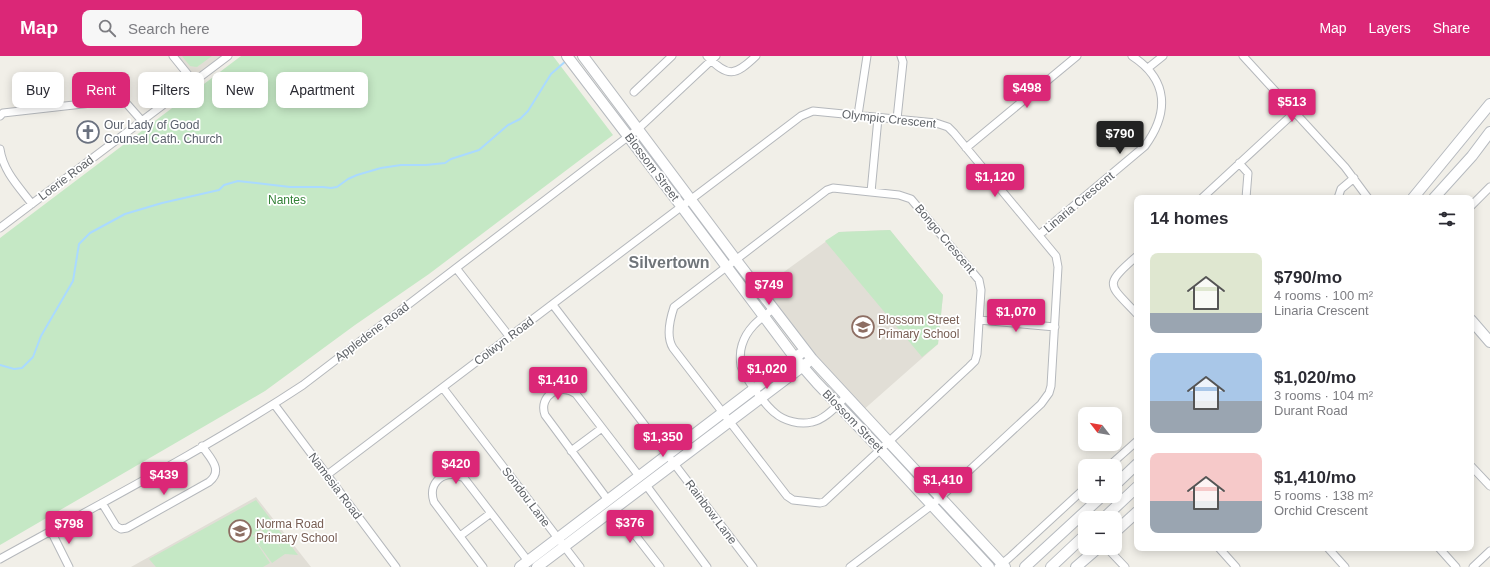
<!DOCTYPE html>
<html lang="en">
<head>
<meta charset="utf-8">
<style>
  :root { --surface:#fff; --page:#f7f7f7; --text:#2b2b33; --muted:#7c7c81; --accent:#db2777 }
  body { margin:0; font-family:Helvetica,sans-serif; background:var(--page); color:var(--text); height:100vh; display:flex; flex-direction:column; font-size:15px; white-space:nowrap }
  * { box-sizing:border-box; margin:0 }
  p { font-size:13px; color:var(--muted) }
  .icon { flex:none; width:22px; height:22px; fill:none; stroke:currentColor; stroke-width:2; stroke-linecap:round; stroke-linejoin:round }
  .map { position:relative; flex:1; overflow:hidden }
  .side { position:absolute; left:1134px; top:139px; width:340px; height:356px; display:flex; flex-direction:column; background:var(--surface); border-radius:8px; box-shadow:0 2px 10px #0003 }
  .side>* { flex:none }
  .guide { position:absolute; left:12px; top:16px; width:380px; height:36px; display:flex; gap:8px }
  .needle { width:26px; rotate:301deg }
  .buttons { position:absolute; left:1078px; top:351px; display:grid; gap:8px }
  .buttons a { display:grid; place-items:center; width:44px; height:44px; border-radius:8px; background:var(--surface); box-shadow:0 2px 10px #0003; font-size:20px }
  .price { position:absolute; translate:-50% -34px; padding:0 9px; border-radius:4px; background:var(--accent); color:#fff; font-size:13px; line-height:26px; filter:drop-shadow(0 1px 2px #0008) }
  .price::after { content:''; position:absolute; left:50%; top:24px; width:12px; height:9px; margin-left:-6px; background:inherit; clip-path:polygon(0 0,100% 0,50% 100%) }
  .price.current { background:#222; color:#fff }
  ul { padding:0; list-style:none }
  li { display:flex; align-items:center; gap:12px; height:100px; padding:0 16px }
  li span { display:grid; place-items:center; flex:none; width:112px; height:80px; border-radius:8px; color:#555 }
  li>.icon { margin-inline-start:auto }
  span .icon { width:48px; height:48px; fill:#fffc; stroke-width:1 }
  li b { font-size:17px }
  h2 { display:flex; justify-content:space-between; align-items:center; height:48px; padding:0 16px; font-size:17px }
  .chip { padding:0 14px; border-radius:8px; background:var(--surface); box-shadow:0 2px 10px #0003; font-size:14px; line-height:36px }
  .chip.current { background:var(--accent); color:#fff }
  header { display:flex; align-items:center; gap:24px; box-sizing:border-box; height:56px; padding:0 20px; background:var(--accent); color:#fff }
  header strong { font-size:19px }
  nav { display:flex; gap:22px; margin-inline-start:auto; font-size:14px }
  .search { width:280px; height:36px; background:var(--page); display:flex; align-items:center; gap:10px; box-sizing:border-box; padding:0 14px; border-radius:8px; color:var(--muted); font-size:15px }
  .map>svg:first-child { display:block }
  .education { fill:#e1ded6 }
  .green { fill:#c5e8c5 }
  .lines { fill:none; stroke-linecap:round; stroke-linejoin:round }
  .stream { stroke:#aadaff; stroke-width:2 }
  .street-casing { stroke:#b5b8bc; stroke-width:9 }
  .secondary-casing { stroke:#b6babf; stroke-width:12 }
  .street { stroke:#fff; stroke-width:7 }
  .secondary { stroke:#fff; stroke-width:10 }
  .labels { text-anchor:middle; stroke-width:3.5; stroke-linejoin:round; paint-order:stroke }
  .street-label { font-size:12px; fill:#5f6368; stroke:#fff }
  .worship-label { font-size:12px; fill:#5b616d; stroke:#fff; text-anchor:start }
  .park-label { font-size:12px; fill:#348238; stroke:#fff }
  .education-label { font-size:12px; fill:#785e54; stroke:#fff; text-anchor:start }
  .district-label { font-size:16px; font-weight:bold; fill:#70757a; stroke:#fff }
</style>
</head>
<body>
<header>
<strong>Map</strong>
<div class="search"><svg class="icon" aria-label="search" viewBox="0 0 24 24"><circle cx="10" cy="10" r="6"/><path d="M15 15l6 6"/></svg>Search here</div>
<nav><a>Map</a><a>Layers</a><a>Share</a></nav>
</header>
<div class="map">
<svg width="1490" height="511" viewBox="0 0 1490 511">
  <rect width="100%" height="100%" fill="#f1efe8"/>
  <path class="education" d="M 173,0 L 228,0 L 194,26 Z
    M 890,174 L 943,239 L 938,288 L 861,356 L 759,234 L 839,176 Z
    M 256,441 L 311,511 L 131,511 Z"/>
  <path class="green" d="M 182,0 L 212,0 L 197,11 L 190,10 Z
    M 241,0 L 553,0 L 613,79 L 429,218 L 355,269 L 265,335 L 0,489 L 0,182 Z
    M 890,174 L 943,239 L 938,288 L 922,301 L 825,185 L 839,176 Z
    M 256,444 L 298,499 L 285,498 L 266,470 L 252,480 L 270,507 L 263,511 L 156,511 L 149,503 Z
    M 266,472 L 285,498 L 272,507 L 253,481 Z"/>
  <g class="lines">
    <path class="stream" d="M 0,309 L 14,313 L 22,312 L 33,301 L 41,280 L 73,225 L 79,188 L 90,177 L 125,158 L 162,147 L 219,134 L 224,129 L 238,125 L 290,131 L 323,131 L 331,132 L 337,131 L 348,123 L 357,119 L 381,112 L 401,109 L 426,109 L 445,107 L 451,103 L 479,94 L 508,69 L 520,63 L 528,55 L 551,18 L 567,4"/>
    <g class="street-casing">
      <path id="street" d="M 173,0 L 194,26
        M 707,0 C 728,22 735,20 756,0
        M 1243,0 L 1345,111 L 1368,142
        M 1148,12 L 1163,0
        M 634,36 L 672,0
        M 858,59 L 867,0
        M 0,60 L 3,57 L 118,44 L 127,48 L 142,65
        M 897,63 L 903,6 L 901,0
        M 966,92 L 1077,0
        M 0,93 C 3,115 19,131 32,148
        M 1239,107 L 1248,117 L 1246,142
        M 833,132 L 899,139 L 911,143 L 979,224 L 981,234 L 977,298 L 975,305 L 969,311 L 824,446 L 820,447 L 793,444 L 787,440 L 673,292 C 666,281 670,263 674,251 L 827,134 Z
        M 871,136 L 878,62
        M 1202,142 L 1295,56
        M 1338,142 L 1341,133 L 1354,122
        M 1471,150 L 1490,131
        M 0,172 L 228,0
        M 1039,179 L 1145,90 C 1169,57 1169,24 1132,0
        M 1137,200 C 1103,230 1108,227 1137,258
        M 456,212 L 509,280
        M 553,249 L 753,511
        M 773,253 C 760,263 747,272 742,289 C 740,295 740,303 741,310 C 744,321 766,350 775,357 C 784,365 800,369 812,366 C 826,363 836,350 846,341
        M 979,264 L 1055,271
        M 443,332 L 580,511
        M 274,348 L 396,511
        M 571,395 L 602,372
        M 1109,410 L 1137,385
        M 1471,410 L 1490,430
        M 327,419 L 801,60 L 813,55 L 936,67 L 948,71 L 954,77 L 1056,200 L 1058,211 L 1051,330 L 1049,337 L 1041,348 L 932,449 L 850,511
        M 646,429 L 707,511
        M 608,444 L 545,359 C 538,340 560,326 576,338 L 639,420
        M 102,447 L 116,470 L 121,473 L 127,472 L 209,426 C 224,414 210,402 202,390
        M 615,453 L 660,511
        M 51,475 L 69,511
        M 460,480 L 491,457
        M 1107,492 L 1125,511
        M 1219,492 L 1236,511
        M 1328,492 L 1345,511
        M 1439,492 L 1456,511
        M 0,503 C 101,447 206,393 303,329 L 638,73 L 716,0
        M 483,511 L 434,446 C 427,426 445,412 464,422 L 528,505
        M 998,511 L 1009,502 L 1085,432
        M 1473,511 L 1490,495"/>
    </g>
    <g class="secondary-casing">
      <path id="secondary" d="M 567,0 L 682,151 L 795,302 L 817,327 L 881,394 L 989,511
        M 583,0 L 736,204 L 812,303 L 1005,511
        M 1413,142 L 1490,48
        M 1434,142 L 1472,100 L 1490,76
        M 1471,264 L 1490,286
        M 1115,429 L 1137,408
        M 1104,462 L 1137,431
        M 1115,476 L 1137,456
        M 520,511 L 800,298
        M 537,511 L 807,307
        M 1025,511 L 1102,440
        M 1051,511 L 1085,479
        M 1076,511 L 1098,492"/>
    </g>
    <use href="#street" class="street"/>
    <use href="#secondary" class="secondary"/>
  </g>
  <defs>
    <g id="church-ring" transform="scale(1.15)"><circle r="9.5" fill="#fff" stroke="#6b7280" stroke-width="1.5"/><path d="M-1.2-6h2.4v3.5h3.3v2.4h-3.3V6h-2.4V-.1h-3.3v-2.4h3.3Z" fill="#6b7280"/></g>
    <g id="school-ring" transform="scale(1.15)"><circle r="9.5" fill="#fff" stroke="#8d6e63" stroke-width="1.5"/><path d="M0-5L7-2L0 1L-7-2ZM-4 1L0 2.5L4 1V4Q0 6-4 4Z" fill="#8d6e63"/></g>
  </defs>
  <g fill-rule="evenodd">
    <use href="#church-ring" x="88" y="76"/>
    <use href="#school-ring" x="863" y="271"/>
    <use href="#school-ring" x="240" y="475"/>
  </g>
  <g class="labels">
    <g class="street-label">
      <text transform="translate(889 63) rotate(6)" y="4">Olympic Crescent</text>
      <text transform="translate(652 111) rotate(53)" y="4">Blossom Street</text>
      <text transform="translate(66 122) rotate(-37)" y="4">Loerie Road</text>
      <text transform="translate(1079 146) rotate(-40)" y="4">Linaria Crescent</text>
      <text transform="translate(945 183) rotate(50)" y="4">Bongo Crescent</text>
      <text transform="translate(372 276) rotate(-37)" y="4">Appledene Road</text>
      <text transform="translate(504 285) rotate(-37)" y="4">Colwyn Road</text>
      <text transform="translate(853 365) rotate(46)" y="4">Blossom Street</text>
      <text transform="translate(335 430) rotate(53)" y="4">Namesia Road</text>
      <text transform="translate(526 441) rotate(53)" y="4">Sondou Lane</text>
      <text transform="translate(711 456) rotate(53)" y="4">Rainbow Lane</text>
    </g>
    <g class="worship-label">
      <text x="104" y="73">Our Lady of Good<tspan x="104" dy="14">Counsel Cath. Church</tspan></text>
    </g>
    <g class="park-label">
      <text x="287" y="148">Nantes</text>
    </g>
    <g class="education-label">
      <text x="878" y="268">Blossom Street<tspan x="878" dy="14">Primary School</tspan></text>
      <text x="256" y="472">Norma Road<tspan x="256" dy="14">Primary School</tspan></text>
    </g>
    <g class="district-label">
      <text x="669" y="212">Silvertown</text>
    </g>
  </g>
</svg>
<div class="buttons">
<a><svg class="needle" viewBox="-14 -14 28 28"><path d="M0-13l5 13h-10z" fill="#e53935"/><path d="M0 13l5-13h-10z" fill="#7c7c81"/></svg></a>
<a>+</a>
<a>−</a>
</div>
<b class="price" style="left:1027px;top:53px">$498</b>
<b class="price" style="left:1292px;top:67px">$513</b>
<b class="price current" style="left:1120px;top:99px">$790</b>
<b class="price" style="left:995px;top:142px">$1,120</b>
<b class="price" style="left:769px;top:250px">$749</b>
<b class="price" style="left:1016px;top:277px">$1,070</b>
<b class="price" style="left:767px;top:334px">$1,020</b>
<b class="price" style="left:558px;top:345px">$1,410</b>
<b class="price" style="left:663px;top:402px">$1,350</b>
<b class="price" style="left:456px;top:429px">$420</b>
<b class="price" style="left:164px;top:440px">$439</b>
<b class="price" style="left:943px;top:445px">$1,410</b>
<b class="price" style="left:630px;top:488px">$376</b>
<b class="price" style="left:69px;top:489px">$798</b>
<div class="guide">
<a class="chip">Buy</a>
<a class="chip current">Rent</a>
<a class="chip">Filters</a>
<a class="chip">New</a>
<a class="chip">Apartment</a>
</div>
<section class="side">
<h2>14 homes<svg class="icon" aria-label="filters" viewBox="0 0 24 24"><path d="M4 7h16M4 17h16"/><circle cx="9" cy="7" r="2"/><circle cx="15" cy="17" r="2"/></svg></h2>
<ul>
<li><span style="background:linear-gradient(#dfe7d0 75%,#9aa5b1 0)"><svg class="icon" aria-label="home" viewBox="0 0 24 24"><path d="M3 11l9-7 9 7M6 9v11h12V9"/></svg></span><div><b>$790/mo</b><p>4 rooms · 100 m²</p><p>Linaria Crescent</p></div></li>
<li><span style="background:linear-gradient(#a9c7e8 60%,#9aa5b1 0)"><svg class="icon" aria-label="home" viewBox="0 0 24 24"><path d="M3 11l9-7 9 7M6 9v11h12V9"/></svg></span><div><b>$1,020/mo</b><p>3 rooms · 104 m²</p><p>Durant Road</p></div></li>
<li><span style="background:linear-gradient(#f6c9c9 60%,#9aa5b1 0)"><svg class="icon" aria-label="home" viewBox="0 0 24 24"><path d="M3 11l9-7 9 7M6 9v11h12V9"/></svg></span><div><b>$1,410/mo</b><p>5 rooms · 138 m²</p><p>Orchid Crescent</p></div></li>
</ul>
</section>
</div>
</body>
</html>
